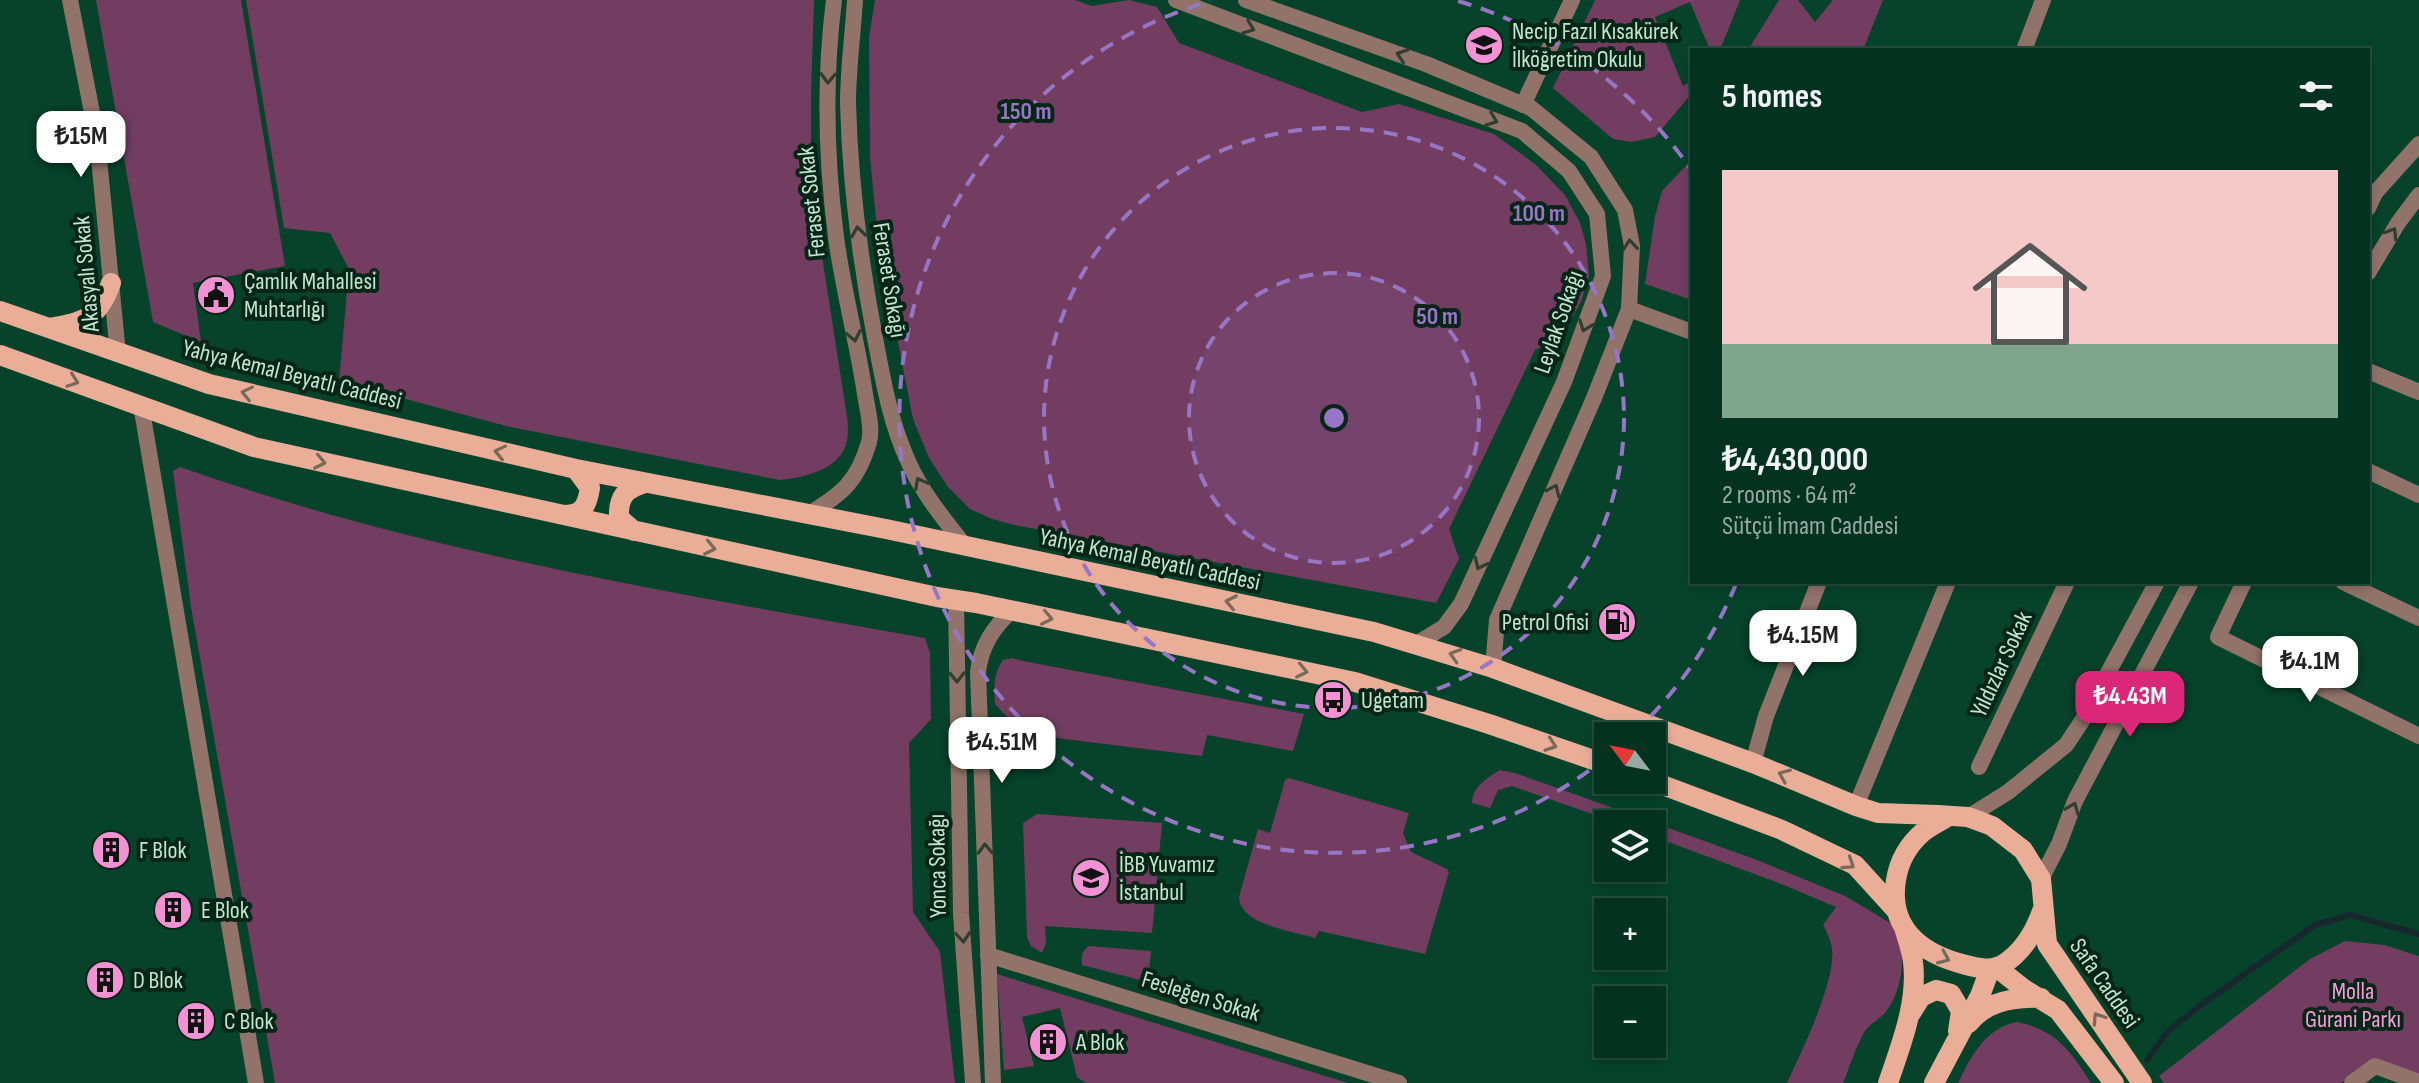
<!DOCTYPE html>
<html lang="en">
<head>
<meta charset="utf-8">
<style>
  :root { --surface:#043220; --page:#0d3a29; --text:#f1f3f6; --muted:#97aaa5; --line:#254d3e; --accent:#db2777 }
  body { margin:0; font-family:"Sofia Sans Condensed",sans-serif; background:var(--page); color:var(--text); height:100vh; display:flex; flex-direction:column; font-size:30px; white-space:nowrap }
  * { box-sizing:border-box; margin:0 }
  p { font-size:26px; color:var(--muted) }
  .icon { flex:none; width:44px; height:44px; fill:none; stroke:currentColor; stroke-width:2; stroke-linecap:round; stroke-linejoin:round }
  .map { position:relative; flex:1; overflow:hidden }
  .panel { position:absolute; left:1690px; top:48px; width:680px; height:536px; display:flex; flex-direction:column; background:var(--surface); border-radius:0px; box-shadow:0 4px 12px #0003,0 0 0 2px var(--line) }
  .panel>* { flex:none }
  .needle { width:52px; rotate:302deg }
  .tools { position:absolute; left:1594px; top:722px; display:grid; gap:16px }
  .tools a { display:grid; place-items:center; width:72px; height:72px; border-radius:0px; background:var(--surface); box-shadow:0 4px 12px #0003,0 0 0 2px var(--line); font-size:40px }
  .price { position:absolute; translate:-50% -68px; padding:0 18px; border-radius:16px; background:#fff; color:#222; font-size:26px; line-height:52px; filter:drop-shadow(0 2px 4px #0008) }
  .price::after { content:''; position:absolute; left:50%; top:48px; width:24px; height:18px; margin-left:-12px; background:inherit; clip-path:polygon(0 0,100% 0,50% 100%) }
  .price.current { background:var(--accent); color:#fff }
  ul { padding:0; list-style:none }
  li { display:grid; align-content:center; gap:16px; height:424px; padding:0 32px }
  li+li { border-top:2px solid var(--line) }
  li span { display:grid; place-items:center; height:248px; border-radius:0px; color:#555 }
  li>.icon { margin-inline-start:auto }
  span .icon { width:144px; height:144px; fill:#fffc; stroke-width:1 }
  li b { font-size:34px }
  h2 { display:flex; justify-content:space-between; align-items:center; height:96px; padding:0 32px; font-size:34px }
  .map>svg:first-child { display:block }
  .green { fill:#723d61 }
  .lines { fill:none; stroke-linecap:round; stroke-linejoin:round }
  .stream { stroke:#16282e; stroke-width:6 }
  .minor { stroke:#917369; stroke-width:16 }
  .tertiary { stroke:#917369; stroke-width:16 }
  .primary { stroke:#eaad98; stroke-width:20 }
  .oneway { stroke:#303d30 }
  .oneway2 { stroke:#786a58 }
  .ring { fill:none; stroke:#9776c6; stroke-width:4; stroke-dasharray:14 10 }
  .labels { text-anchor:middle; stroke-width:8; stroke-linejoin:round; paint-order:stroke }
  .poi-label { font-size:24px; fill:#c2e4d0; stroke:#072617; text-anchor:start }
  .street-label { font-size:24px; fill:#c2e4d0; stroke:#072617 }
  .park-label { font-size:24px; fill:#f79eda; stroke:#072617 }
  .centre { fill:#9776c6; stroke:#072617; stroke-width:4 }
  .ring-label { font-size:24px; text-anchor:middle; font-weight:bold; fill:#9776c6; stroke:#072617; stroke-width:8; stroke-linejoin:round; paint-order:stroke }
</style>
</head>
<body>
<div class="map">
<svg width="2419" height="1083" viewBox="0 0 2419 1083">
  <rect width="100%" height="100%" fill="#06432a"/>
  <path class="green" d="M 96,0 L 241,0 L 285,266 L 193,283 L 201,342 L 153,322 Z
    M 246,0 L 814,0 L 811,95 L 811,149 L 815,211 L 845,404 C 847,417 850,432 846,444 C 838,471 803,477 780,480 L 506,426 L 339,381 L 349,269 L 330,233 L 284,228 Z
    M 875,0 L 1075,0 L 1092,6 L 1129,0 L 1157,7 L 1179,43 L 1362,112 L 1399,104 L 1494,134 L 1535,164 L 1565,195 L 1580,223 L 1586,244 L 1589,276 L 1581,302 L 1560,338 L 1535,350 L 1449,529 L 1459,559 L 1436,603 L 1014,525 L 992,519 L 970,509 L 948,487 L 929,458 L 913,419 L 878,240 L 870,157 L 869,37 Z
    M 1595,0 L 1740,0 L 1720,50 L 1710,50 L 1690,2 L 1655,17 L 1683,86 L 1692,81 L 1692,93 L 1655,137 L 1631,142 L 1613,139 L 1553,88 Z
    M 1779,0 L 1798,0 L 1815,22 L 1833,0 L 1883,0 L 1863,50 L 1748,50 Z
    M 1692,159 L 1692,300 L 1645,284 L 1655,216 L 1662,191 Z
    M 180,467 C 420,552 674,593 925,638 L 930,653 L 931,719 L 909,743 L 913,912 L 940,952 L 955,1083 L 275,1083 L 191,607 L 173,471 Z
    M 1012,658 L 1023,661 L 1304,714 L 1293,751 L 1207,735 L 1202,756 L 1049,737 L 1016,727 L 995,704 C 994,688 993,674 1003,660 Z
    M 1500,770 L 1515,773 L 1563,790 L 1757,860 L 1845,896 L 1892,924 C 1909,947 1903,993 1884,1014 C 1878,1020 1870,1024 1865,1031 C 1856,1046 1850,1066 1843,1083 L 1787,1083 C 1801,1052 1836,982 1832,949 C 1831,941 1827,932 1823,925 L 1836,907 L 1779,883 L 1652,836 L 1652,824 L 1621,824 L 1512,786 L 1498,790 L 1490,808 L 1472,803 C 1472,787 1487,778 1500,770 Z
    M 1289,778 L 1409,813 L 1403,833 L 1411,852 L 1447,869 L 1449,872 L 1425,954 L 1319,931 L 1315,938 C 1293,931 1240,925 1239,897 L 1258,829 L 1270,833 L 1285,780 Z
    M 1037,814 L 1162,823 L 1152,933 L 1045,926 L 1046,943 L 1042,953 L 1031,946 L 1027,937 L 1023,823 Z
    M 2345,941 L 2384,945 L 2419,956 L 2419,1075 L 2368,1065 L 2341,1083 L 2164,1083 L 2159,1076 L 2310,959 Z
    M 1089,946 L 1151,951 L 1148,982 L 1082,965 C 1081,958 1082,950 1089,946 Z
    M 997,974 L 1348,1083 L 1086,1083 L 1077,1077 L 1060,1008 L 1022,1017 L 1034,1066 L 1004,1070 Z
    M 2016,1022 C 2056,1029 2071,1052 2091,1083 L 1958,1083 C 1971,1056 1985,1029 2016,1022 Z"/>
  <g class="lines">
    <path class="stream" d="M 2147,1060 L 2168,1031 L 2202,1004 L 2315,925 L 2350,915 L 2419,934"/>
    <path class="minor" d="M 70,0 L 97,138 L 118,354
      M 2024,50 L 2043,0
      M 1523,105 L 1572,0
      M 1629,309 L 1692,332
      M 2368,371 L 2419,392
      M 2368,471 L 2419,495
      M 2244,582 L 2218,637 L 2419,736
      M 2343,582 L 2419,618
      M 956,599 L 961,913 L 973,1083
      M 1753,763 L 1766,716 L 1819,582
      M 1979,767 L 2067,582
      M 1856,806 L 1948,582
      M 988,955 L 1399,1083
      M 993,1083 L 978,672 C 981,646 993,628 1012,610
      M 2352,1083 L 2375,1066 L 2419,1082"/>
    <path class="tertiary" d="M 855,0 C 853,34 848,69 848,103 C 850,182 860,260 875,338 C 883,380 890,422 908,461 C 922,493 944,519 965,546
      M 1176,0 L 1522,131 L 1569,171 L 1597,214 L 1603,276 L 1564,382 L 1461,604 L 1444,627 L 1416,644
      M 1246,0 L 1426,64 L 1531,108 L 1591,157 L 1625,210 L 1632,246 L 1629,309 L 1594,398 L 1497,620 L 1493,668
      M 2368,208 L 2375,193 L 2419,144
      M 2368,273 L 2398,223 L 2419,195
      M 141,405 L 256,1083
      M 809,514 C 842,494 858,481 869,442 C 873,428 867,408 865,394 C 857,341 843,290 836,237 C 826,159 824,79 834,0
      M 1968,817 L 2008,792 L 2066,745 L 2082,721 L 2157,582
      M 2041,879 L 2059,844 L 2075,801 L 2191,582"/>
    <path class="primary" d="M 0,311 L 209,384 L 576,469 L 886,529 L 1374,632 L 1493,668 L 1753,763 L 1856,806 L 1878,813 L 1938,815 L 1968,817 L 1979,821 L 1992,826 L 2023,850 L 2041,879 L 2047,944 L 2142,1083
      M 49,328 C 83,323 99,318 111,283
      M 0,355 L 254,447 L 937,597 L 976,603 L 1355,682 L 1489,724 L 1608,765
      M 563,515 C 583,515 587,506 590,488 L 576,469
      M 634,531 L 619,518 C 618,497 625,489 645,483
      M 1649,780 L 1782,830 L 1855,865 L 1895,909
      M 1949,816 C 1941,821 1930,826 1923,832 C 1908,845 1899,861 1896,880 C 1888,929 1922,954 1966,965 C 1978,968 1991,971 2002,965 C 2022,953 2035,931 2042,911
      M 1996,967 L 2024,989 L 2058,1010 L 2114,1083
      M 1911,1013 L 1921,997 L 1936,990 L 1951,994 L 1961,1011 L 1958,1031
      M 1969,1023 C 1986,1001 2014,997 2041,998
      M 1888,1083 C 1901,1045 1918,1002 1913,962 C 1912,952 1908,941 1905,931
      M 1934,1083 L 1980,996 L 1990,969"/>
  </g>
  <defs><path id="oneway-chevron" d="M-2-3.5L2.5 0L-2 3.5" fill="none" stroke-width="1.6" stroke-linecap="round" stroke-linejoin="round" transform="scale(2)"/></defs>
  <g class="oneway">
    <use href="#oneway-chevron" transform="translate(1249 28) rotate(21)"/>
    <use href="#oneway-chevron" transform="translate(1402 55) rotate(-161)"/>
    <use href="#oneway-chevron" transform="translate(828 78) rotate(92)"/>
    <use href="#oneway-chevron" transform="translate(1492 120) rotate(21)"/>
    <use href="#oneway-chevron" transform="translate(858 232) rotate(-98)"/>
    <use href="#oneway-chevron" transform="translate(2392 233) rotate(-58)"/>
    <use href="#oneway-chevron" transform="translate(1630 245) rotate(-95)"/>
    <use href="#oneway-chevron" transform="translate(1585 326) rotate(110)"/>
    <use href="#oneway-chevron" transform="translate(854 336) rotate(79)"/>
    <use href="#oneway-chevron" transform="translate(920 483) rotate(-118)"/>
    <use href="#oneway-chevron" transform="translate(1554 490) rotate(-66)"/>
    <use href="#oneway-chevron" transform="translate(1480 564) rotate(115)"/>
    <use href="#oneway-chevron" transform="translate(957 677) rotate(89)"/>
    <use href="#oneway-chevron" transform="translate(2073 808) rotate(-68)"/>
    <use href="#oneway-chevron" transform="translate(985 849) rotate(-92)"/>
    <use href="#oneway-chevron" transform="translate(963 937) rotate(86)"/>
  </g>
  <g class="oneway2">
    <use href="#oneway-chevron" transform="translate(73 381) rotate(20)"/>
    <use href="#oneway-chevron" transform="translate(247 393) rotate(-167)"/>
    <use href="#oneway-chevron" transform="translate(500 452) rotate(-167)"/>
    <use href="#oneway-chevron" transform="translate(320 462) rotate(12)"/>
    <use href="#oneway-chevron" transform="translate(710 548) rotate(12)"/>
    <use href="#oneway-chevron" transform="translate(1231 602) rotate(-168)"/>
    <use href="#oneway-chevron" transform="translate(1047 618) rotate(12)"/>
    <use href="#oneway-chevron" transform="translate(1455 655) rotate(-163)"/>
    <use href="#oneway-chevron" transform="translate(1302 671) rotate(12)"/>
    <use href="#oneway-chevron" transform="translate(1551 745) rotate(19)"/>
    <use href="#oneway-chevron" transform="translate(1784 775) rotate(-157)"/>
    <use href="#oneway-chevron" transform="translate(1849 864) rotate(33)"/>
    <use href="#oneway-chevron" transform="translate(1944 958) rotate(23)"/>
    <use href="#oneway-chevron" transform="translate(2098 1018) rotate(-124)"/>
  </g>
  <circle cx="1334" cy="418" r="145" fill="#9776c6" fill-opacity=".12"/>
  <g class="ring">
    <circle cx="1334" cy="418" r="145"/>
    <circle cx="1334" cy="418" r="290"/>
    <path d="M1736 584A435 435 0 0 1 1633 734M1608 756A435 435 0 1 1 1210 1M1458 1A435 435 0 0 1 1690 168"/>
  </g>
  <defs>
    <g id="school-disc" transform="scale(2)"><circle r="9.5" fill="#f391d5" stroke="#072617"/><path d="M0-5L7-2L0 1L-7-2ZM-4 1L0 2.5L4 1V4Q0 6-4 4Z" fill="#111"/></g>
    <g id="civic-disc" transform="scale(2)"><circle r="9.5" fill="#f391d5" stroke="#072617"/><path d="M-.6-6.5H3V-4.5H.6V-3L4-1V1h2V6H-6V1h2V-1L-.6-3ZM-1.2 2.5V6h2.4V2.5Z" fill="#111"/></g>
    <g id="fuel-disc" transform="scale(2)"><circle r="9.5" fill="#f391d5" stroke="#072617"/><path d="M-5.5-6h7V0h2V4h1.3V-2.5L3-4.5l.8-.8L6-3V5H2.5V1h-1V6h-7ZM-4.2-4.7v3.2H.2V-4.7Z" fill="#111"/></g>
    <g id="bus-disc" transform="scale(2)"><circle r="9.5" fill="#f391d5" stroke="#072617"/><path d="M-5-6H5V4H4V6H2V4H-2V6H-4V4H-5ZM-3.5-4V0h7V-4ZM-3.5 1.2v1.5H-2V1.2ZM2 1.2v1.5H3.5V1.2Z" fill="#111"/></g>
    <g id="building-disc" transform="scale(2)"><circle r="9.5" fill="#f391d5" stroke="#072617"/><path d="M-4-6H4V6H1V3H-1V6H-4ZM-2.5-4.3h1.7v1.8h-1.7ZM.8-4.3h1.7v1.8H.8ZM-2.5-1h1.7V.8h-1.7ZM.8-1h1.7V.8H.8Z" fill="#111"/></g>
  </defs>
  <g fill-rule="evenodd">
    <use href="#school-disc" x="1484" y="45"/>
    <use href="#civic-disc" x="216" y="295"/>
    <use href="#fuel-disc" x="1617" y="622"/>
    <use href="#bus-disc" x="1333" y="700"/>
    <use href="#building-disc" x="111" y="850"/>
    <use href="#school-disc" x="1091" y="878"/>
    <use href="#building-disc" x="173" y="910"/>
    <use href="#building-disc" x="105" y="980"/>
    <use href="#building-disc" x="196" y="1021"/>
    <use href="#building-disc" x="1048" y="1042"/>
  </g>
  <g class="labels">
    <g class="poi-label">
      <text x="1512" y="39">Necip Fazıl Kısakürek<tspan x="1512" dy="28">İlköğretim Okulu</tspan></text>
      <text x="244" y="289">Çamlık Mahallesi<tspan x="244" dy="28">Muhtarlığı</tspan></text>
      <text x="1589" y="630" text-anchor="end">Petrol Ofisi</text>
      <text x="1361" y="708">Ugetam</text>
      <text x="139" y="858">F Blok</text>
      <text x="1119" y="872">İBB Yuvamız<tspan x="1119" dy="28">İstanbul</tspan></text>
      <text x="201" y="918">E Blok</text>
      <text x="133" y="988">D Blok</text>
      <text x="224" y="1029">C Blok</text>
      <text x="1076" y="1050">A Blok</text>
    </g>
    <g class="street-label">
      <text transform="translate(811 202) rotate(-96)" y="8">Feraset Sokak</text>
      <text transform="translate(86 274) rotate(-95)" y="8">Akasyalı Sokak</text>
      <text transform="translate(890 280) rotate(81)" y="8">Feraset Sokağı</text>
      <text transform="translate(1558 322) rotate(-71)" y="8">Leylak Sokağı</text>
      <text transform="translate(292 374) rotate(14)" y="8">Yahya Kemal Beyatlı Caddesi</text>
      <text transform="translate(1150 559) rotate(12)" y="8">Yahya Kemal Beyatlı Caddesi</text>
      <text transform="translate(2001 664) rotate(-65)" y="8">Yıldızlar Sokak</text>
      <text transform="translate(937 866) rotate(-91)" y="8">Yonca Sokağı</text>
      <text transform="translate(2105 983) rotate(55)" y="8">Safa Caddesi</text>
      <text transform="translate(1201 996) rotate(17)" y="8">Fesleğen Sokak</text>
    </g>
    <g class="park-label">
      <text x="2353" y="999">Molla<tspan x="2353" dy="28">Gürani Parkı</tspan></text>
    </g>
  </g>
  <circle cx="1334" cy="418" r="12" class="centre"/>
  <g class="ring-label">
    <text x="1026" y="119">150 m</text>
    <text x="1539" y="221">100 m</text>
    <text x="1437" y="324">50 m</text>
  </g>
</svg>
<div class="tools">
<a><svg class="needle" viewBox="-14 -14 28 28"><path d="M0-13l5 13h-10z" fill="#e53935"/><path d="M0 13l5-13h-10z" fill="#97aaa5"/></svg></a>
<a><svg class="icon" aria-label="layers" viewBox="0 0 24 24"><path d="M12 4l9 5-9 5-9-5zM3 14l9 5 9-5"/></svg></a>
<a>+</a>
<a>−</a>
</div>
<b class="price" style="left:81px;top:179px">₺15M</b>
<b class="price" style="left:1803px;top:678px">₺4.15M</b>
<b class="price" style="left:2310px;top:704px">₺4.1M</b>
<b class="price current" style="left:2130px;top:739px">₺4.43M</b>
<b class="price" style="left:1002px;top:785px">₺4.51M</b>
<section class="panel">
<h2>5 homes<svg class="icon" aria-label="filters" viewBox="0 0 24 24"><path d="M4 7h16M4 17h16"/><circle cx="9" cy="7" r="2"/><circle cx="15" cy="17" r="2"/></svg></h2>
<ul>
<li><span style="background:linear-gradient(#f6c9c9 70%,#7fa58c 0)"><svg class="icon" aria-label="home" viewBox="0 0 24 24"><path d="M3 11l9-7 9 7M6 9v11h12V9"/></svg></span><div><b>₺4,430,000</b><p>2 rooms · 64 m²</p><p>Sütçü İmam Caddesi</p></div></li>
</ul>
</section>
</div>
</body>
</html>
